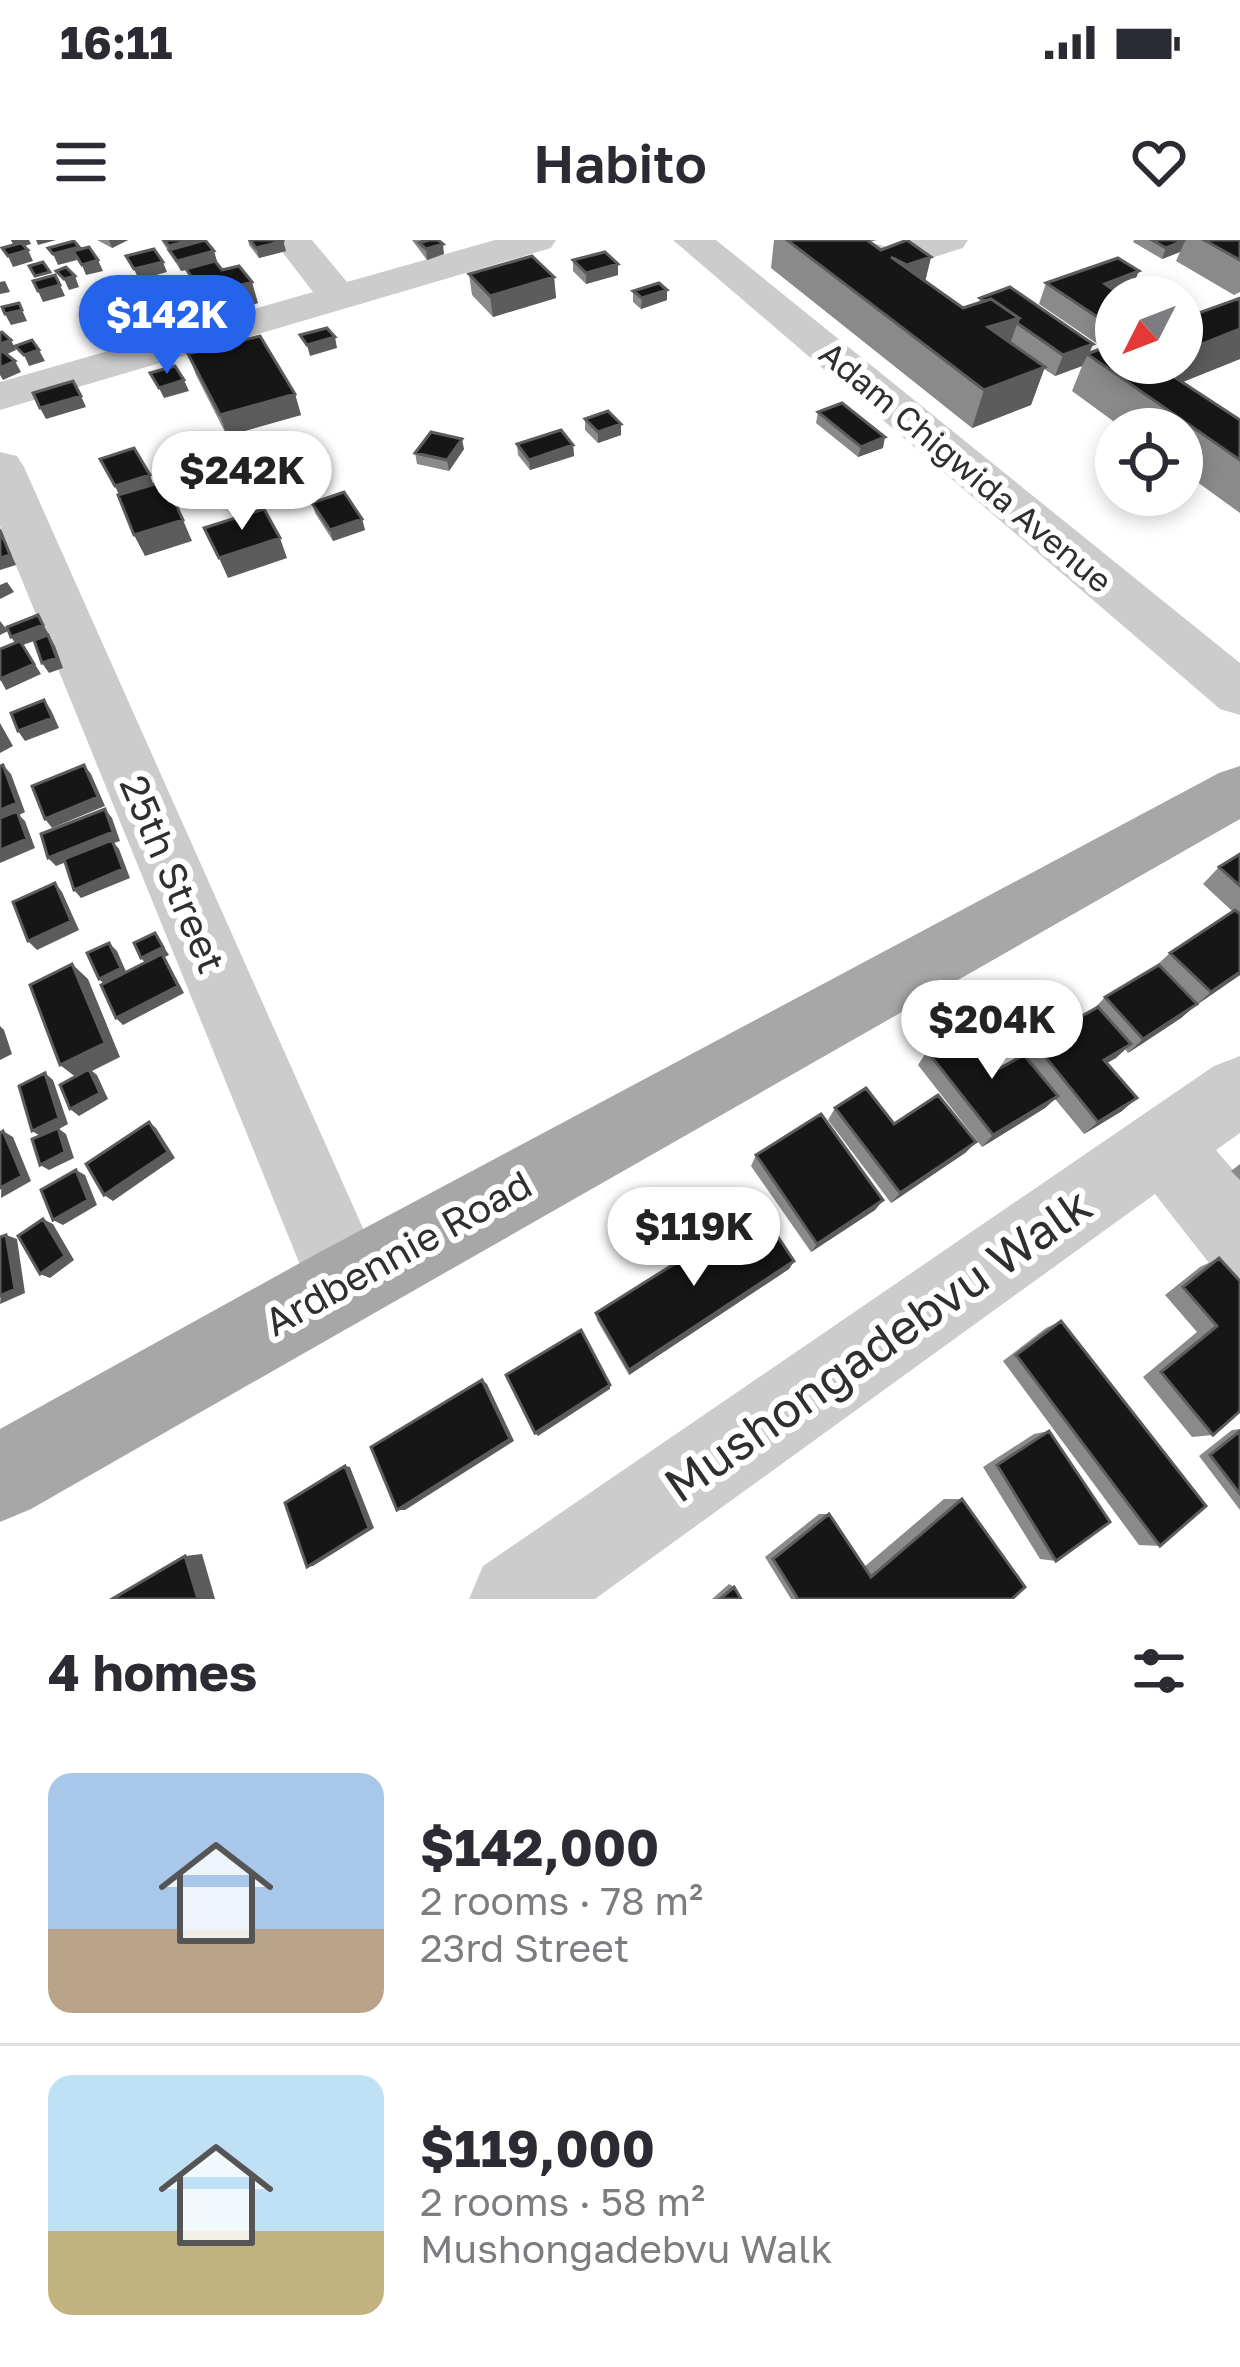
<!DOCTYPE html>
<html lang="en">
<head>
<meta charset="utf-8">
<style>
  :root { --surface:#fff; --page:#f7f7f7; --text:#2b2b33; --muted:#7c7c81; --line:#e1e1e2; --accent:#2563eb }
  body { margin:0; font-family:"Golos Text",sans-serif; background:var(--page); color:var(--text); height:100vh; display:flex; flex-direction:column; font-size:45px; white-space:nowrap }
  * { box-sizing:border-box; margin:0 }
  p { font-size:39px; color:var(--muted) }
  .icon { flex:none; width:66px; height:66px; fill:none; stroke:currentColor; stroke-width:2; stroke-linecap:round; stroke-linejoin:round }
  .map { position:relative; height:1359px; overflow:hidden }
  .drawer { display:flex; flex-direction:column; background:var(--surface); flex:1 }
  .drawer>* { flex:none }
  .needle { width:78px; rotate:228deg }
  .controls { position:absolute; left:1095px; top:36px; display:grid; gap:24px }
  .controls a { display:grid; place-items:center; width:108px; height:108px; border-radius:50%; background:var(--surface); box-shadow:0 6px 18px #0003; font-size:60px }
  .price { position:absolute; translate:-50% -102px; padding:0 27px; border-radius:42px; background:#fff; color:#222; font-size:39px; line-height:78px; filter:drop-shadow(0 3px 6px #0008) }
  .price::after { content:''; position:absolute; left:50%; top:72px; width:36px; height:27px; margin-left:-18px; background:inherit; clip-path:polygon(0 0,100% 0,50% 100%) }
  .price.on { background:var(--accent); color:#fff }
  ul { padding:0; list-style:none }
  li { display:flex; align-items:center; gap:36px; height:300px; padding:0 48px }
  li+li { border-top:3px solid var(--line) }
  li span { display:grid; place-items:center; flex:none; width:336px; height:240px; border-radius:24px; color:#555 }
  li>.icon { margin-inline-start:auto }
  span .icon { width:144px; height:144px; fill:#fffc; stroke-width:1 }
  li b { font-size:51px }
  h2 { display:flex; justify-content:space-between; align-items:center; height:144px; padding:0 48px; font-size:51px }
  .status { display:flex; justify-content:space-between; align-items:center; height:84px; padding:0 60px; background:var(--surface); direction:ltr }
  .status svg { height:33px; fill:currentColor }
  header { display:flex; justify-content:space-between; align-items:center; height:156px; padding:0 48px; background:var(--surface); font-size:54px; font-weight:600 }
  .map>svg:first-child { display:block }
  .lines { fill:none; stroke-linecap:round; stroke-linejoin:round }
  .minor { fill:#ccc; fill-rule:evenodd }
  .major { fill:#a7a7a7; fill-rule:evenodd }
  .wall { fill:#8a8a8a }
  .shaded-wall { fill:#5c5c5c }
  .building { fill:#161616; stroke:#5c5c5c; stroke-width:3 }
  .labels { text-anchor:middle; stroke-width:12; stroke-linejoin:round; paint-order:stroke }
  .far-street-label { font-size:33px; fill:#2f2f2f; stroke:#fff }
  .street-label { font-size:39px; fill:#2f2f2f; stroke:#fff }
  .near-street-label { font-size:48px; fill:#2f2f2f; stroke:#fff }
</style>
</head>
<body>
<div class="status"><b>16:11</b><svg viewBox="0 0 49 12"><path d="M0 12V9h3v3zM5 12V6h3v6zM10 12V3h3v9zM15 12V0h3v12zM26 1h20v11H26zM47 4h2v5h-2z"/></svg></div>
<header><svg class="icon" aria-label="menu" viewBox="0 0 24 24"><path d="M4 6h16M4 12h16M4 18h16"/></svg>Habito<svg class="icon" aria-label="heart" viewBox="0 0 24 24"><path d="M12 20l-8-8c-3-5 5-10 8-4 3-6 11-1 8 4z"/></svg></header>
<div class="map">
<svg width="1240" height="1359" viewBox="0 0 1240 1359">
  <rect width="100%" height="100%" fill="#fff"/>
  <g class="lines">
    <path class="minor" d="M 273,0 L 312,0 L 347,42 L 495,0 L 556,0 L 551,8 L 0,170 L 0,142 L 313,52 Z
      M 673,0 L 716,0 L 1240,423 L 1240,475 L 1220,469 Z
      M 792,0 L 860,0 L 888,7 L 909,0 L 968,0 L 963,8 L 890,31 L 797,8 Z
      M 0,212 L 17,216 L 24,227 L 374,1013 L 386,1041 L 374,1069 L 346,1081 L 318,1069 L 0,286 Z
      M 1240,816 L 1240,893 L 1216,910 L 1240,938 L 1240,1038 L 1212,1027 L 1155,954 L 595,1359 L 469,1359 L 483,1326 L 1214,826 Z"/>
    <path class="major" d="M 1240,526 L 1240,579 L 31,1269 L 0,1282 L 0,1189 L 318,1013 L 1219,533 Z"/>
  </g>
  <path class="wall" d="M 97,0 L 128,0 L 112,8 Z
    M 161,0 L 201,0 L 222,30 L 258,63 L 202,79 L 190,62 L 183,41 L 190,39 L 186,30 L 181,31 Z
    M 248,0 L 283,0 L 286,11 L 259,18 L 249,5 Z
    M 412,0 L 438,0 L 444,14 L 427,20 Z
    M 774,0 L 877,0 L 870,2 L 881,10 L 931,17 L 925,42 L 963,68 L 979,63 L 980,58 L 1093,104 L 1090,113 L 1240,58 L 1240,119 L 1182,142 L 1240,180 L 1240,273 L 1182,231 L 1182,189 L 1124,189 L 1072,151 L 1082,126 L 1055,136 L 1044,129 L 1031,165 L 972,188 L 771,28 Z
    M 1134,0 L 1240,0 L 1240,52 L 1234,55 L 1176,21 L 1180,12 L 1162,19 L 1133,2 Z
    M 573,20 L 618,35 L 586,44 L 573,31 Z
    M 469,34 L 554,37 L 556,58 L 493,77 L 472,55 Z
    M 1046,43 L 1131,51 L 1116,57 L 1116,102 L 1102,107 L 1039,64 Z
    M 124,45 L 162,47 L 166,56 L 194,76 L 198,86 L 181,91 L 166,68 L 162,59 L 158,60 L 172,82 L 176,93 L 160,98 L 145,75 L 141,65 L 135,66 Z
    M 633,51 L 667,60 L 641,69 L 633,62 Z
    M 188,114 L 295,154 L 301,175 L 227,196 L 196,135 Z
    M 818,172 L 883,208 L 858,217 L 816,183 Z
    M 585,179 L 621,195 L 598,203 L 585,190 Z
    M 517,204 L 573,205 L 574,216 L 530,230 L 518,215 Z
    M 464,209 L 449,231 L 417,224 L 415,213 Z
    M 312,263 L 362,279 L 365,290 L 333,301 L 315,273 Z
    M 1240,614 L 1240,735 L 1195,766 L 1181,778 L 1128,813 L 1125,809 L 1107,823 L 1122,871 L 1084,894 L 1055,859 L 1045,868 L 982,907 L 918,825 L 927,811 L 1000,828 L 1024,815 L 1034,803 L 1093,770 L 1105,757 L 1157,725 L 1170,713 L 1232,671 L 1203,644 L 1219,627 Z
    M 835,868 L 894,884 L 976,902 L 965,913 L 891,963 L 828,880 Z
    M 756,915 L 883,960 L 875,970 L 811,1012 L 751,926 Z
    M 1240,924 L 1240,940 L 1231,931 Z
    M 1219,1018 L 1213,1195 L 1192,1197 L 1143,1137 L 1197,1092 L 1165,1055 L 1200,1027 Z
    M 794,1021 L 789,1029 L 629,1135 L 597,1080 L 596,1073 Z
    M 1061,1081 L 1160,1306 L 1139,1305 L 1003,1121 L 1046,1088 Z
    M 1240,1189 L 1240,1270 L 1199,1216 L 1232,1190 Z
    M 1049,1191 L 1056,1321 L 1040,1319 L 983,1227 L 1034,1194 Z
    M 944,1259 L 962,1259 L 1012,1359 L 791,1359 L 765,1317 L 819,1274 L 829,1274 L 864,1327 Z
    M 729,1344 L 734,1347 L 741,1359 L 712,1359 Z"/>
  <path class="shaded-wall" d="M 11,0 L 29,0 L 31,4 L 15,9 Z
    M 36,0 L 56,0 L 38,5 Z
    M 109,0 L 128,0 L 112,8 Z
    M 192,0 L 201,0 L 204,8 L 170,12 L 169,6 Z
    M 421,0 L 436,0 L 443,4 L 444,14 L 427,20 L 426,9 L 421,5 Z
    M 283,1 L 286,11 L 259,18 L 256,8 Z
    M 1185,1 L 1180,12 L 1162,19 L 1166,8 Z
    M 79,7 L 84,17 L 73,11 L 77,20 L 58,25 L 53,14 Z
    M 28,10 L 33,21 L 13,27 L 8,16 Z
    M 214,11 L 217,21 L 181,31 L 177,21 Z
    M 931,17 L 922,54 L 899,62 L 907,25 Z
    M 98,20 L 103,31 L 86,35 L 82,25 Z
    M 163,22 L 167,32 L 139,40 L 134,29 Z
    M 618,24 L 618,35 L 586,44 L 586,33 Z
    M 1139,31 L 1130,52 L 1096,64 L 1105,44 Z
    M 75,36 L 79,47 L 69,50 L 64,39 Z
    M 554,37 L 556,58 L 493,77 L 490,56 Z
    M 5,41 L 10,52 L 0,54 L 0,42 Z
    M 252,42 L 258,63 L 202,79 L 195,58 Z
    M 60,45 L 65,56 L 43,62 L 38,51 Z
    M 162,47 L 166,58 L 135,66 L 131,56 Z
    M 667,50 L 667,60 L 641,69 L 642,58 Z
    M 124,59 L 128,70 L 104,77 L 99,66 Z
    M 22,70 L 27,81 L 11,85 L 5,74 Z
    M 194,76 L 198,86 L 181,91 L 177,81 Z
    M 1019,78 L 1006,116 L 988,87 Z
    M 145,81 L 149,91 L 129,97 L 125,86 Z
    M 113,82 L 118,93 L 104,97 L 99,86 Z
    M 172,82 L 176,93 L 160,98 L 156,87 Z
    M 1116,84 L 1116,102 L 1102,107 L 1111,86 Z
    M 1240,89 L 1240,119 L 1148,156 L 1153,123 L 1182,123 L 1182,112 Z
    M 335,97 L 337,108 L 310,116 L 307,105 Z
    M 11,100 L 16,110 L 3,116 L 0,110 L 0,104 Z
    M 1093,104 L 1082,126 L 1055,136 L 1063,115 Z
    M 39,110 L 45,121 L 29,126 L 24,115 Z
    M 15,121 L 21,132 L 3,140 L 0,135 L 0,128 Z
    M 1045,127 L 1031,165 L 972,188 L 984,150 Z
    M 184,140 L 189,151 L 164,158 L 159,148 Z
    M 295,154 L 301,175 L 227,196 L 220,175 Z
    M 81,156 L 86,167 L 46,179 L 40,168 Z
    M 621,184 L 621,195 L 598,203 L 598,192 Z
    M 885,197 L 883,208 L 858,217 L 861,207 Z
    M 462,199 L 464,209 L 449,231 L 447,220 Z
    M 573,205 L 574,216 L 530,230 L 529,220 Z
    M 150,235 L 154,246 L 120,257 L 115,246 Z
    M 362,279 L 365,290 L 333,301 L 330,290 Z
    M 183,280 L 192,301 L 145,316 L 134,295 Z
    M 0,288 L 16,325 L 0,330 Z
    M 280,298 L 287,318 L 228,338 L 219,318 Z
    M 7,342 L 14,352 L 0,359 L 0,345 Z
    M 38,375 L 55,406 L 63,428 L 49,433 L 42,423 L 48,396 L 23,405 L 41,434 L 6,450 L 0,439 L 18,407 L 11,397 Z
    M 0,381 L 8,391 L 0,395 Z
    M 44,460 L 51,470 L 59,488 L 25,501 L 18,491 Z
    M 0,483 L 13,506 L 0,513 Z
    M 3,525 L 11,534 L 25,572 L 19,575 L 25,581 L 35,608 L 0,623 L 0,570 Z
    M 84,525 L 91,534 L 105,566 L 52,588 L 45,579 Z
    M 105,569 L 112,578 L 120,601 L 114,603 L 119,609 L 130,638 L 81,658 L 74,650 L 113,604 L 56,626 L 48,618 Z
    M 55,643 L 62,652 L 79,690 L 37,710 L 28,701 Z
    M 155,693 L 169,715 L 165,717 L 184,753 L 123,785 L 116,778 L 148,726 L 141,718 Z
    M 109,703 L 117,711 L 128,736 L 107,747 L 99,739 Z
    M 72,724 L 88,739 L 120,817 L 92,831 L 97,835 L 108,859 L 79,876 L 70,869 L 77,838 L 60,825 Z
    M 1240,732 L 1240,735 L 1195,766 L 1181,778 L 1128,813 L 1143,799 L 1197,764 L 1211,752 Z
    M 0,786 L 4,790 L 12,814 L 0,820 Z
    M 1131,804 L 1116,818 L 1090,833 L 1104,820 Z
    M 45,833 L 53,840 L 68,884 L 59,889 L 66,894 L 74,918 L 49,930 L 40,925 L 42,897 L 32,891 Z
    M 1058,856 L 1045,868 L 982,907 L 993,895 Z
    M 1137,858 L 1122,871 L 1084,894 L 1098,882 Z
    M 149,882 L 156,888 L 175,918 L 113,961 L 104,955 Z
    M 3,891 L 13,897 L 31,941 L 1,958 Z
    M 976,902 L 965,913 L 891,963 L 900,953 Z
    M 76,930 L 85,935 L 97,965 L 63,985 L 53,980 Z
    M 883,960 L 875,970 L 811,1012 L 817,1004 Z
    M 43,979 L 53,984 L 74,1020 L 50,1038 L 40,1034 Z
    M 6,995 L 17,999 L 25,1053 L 0,1064 Z
    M 794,1021 L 789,1029 L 629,1135 L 629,1130 Z
    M 482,1140 L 487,1144 L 514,1201 L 405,1270 L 397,1270 Z
    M 610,1145 L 610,1149 L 538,1196 L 535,1193 Z
    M 345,1226 L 350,1227 L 374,1288 L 313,1326 L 307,1327 Z
    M 202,1314 L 215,1359 L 198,1359 L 185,1316 Z"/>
  <path class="building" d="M 164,0 L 192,0 L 169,6 Z
    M 205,0 L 214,11 L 177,21 L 169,10 Z
    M 250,0 L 283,0 L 283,1 L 256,8 Z
    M 429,0 L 438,0 L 443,4 L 426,9 L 419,3 Z
    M 787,0 L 867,0 L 881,10 L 907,0 L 931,17 L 907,25 L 891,17 L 963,68 L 991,59 L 1019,78 L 988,87 L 1045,127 L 984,150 Z
    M 1152,0 L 1185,0 L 1166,8 Z
    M 1204,0 L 1240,0 L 1240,20 Z
    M 74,1 L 79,7 L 53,14 L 48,8 Z
    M 21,3 L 28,10 L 8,16 L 2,8 Z
    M 89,7 L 98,20 L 82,25 L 73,11 Z
    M 154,9 L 163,22 L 134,29 L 126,16 Z
    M 605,12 L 618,24 L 586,33 L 573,20 Z
    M 532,16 L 554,37 L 490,56 L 469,34 Z
    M 1118,18 L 1139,31 L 1105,44 L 1121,55 L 1157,42 L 1182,57 L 1116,57 L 1116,84 L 1111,86 L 1046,43 Z
    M 215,21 L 222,30 L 239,26 L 252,42 L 195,58 L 183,41 L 193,39 L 186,29 Z
    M 43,22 L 50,32 L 35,36 L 29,26 Z
    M 66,27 L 75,36 L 64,39 L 56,31 Z
    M 55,35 L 60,45 L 38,51 L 33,41 Z
    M 155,36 L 162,47 L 131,56 L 124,45 Z
    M 659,43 L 667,50 L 642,58 L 633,51 Z
    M 1010,47 L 1093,104 L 1063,115 L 1017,83 L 1019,78 L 991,59 L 985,61 L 980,58 Z
    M 117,49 L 124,59 L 99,66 L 92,55 Z
    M 178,53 L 194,76 L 177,81 L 162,58 Z
    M 1240,58 L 1240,89 L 1182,112 L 1182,79 Z
    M 157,59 L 172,82 L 156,87 L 141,64 Z
    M 19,63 L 22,70 L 5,74 L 2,67 Z
    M 137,70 L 145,81 L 125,86 L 118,75 Z
    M 107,72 L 113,82 L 99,86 L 93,76 Z
    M 327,88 L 335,97 L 307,105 L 300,95 Z
    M 2,92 L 11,100 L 0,104 L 0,93 Z
    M 260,96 L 295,154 L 220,175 L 188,114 Z
    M 32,100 L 39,110 L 24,115 L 15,106 Z
    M 1116,103 L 1116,123 L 1153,123 L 1240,180 L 1240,220 L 1087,114 Z
    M 2,111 L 15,121 L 0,128 L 0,112 Z
    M 175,126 L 184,140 L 159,148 L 150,133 Z
    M 73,141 L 81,156 L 40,168 L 33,153 Z
    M 842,163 L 885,197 L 861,207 L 818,172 Z
    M 608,171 L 621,184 L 598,192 L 585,179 Z
    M 561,190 L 573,205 L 529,220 L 517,204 Z
    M 431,192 L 462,199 L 447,220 L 415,213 Z
    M 134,208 L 150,235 L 115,246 L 100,219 Z
    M 165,241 L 183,280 L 134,295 L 118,255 Z
    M 344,252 L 362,279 L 330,290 L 312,263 Z
    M 264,269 L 280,298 L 219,318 L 204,288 Z
    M 0,290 L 10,315 L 0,318 Z
    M 38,375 L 43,385 L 11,397 L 7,387 Z
    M 48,395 L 57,418 L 42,423 L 34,400 Z
    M 20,401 L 34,424 L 0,439 L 0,409 Z
    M 44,460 L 52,478 L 18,491 L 11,473 Z
    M 3,525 L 17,563 L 0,570 L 0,526 Z
    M 84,525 L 98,557 L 45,579 L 32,546 Z
    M 105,569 L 113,592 L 48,618 L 41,594 Z
    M 17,571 L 27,599 L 0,610 L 0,578 Z
    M 112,600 L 123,629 L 74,650 L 64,619 Z
    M 1240,614 L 1240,646 L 1219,627 Z
    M 55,643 L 71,681 L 28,701 L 13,662 Z
    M 1235,670 L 1240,674 L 1240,732 L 1211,752 L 1170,713 Z
    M 155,693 L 163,707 L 141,718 L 134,703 Z
    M 109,703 L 121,728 L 99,739 L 87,713 Z
    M 162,714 L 178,746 L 116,778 L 101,745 Z
    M 72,724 L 105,803 L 60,825 L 30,745 Z
    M 1159,725 L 1197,764 L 1143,799 L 1105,757 Z
    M 1098,767 L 1131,804 L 1104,820 L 1137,858 L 1098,882 L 1034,803 Z
    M 967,788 L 1000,828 L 1024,815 L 1058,856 L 993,895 L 927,811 Z
    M 89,829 L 100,853 L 70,869 L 60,845 Z
    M 45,833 L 59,878 L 32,891 L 19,846 Z
    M 866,848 L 894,884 L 938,855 L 976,902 L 900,953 L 835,868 Z
    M 821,874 L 883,960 L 817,1004 L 756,915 Z
    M 149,882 L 168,912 L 104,955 L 86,924 Z
    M 58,888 L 65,912 L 40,925 L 32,899 Z
    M 3,891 L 22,936 L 0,948 L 0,893 Z
    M 76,930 L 88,960 L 53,980 L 41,950 Z
    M 760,970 L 794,1021 L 629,1130 L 596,1073 Z
    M 43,979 L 65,1016 L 40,1034 L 18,996 Z
    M 6,995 L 15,1049 L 0,1056 L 0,997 Z
    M 1219,1018 L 1240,1041 L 1240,1171 L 1213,1195 L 1161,1132 L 1217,1086 L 1183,1047 Z
    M 1061,1081 L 1206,1266 L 1160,1306 L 1016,1115 Z
    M 581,1090 L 610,1145 L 535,1193 L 506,1135 Z
    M 482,1140 L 510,1199 L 397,1270 L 371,1207 Z
    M 1049,1191 L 1110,1282 L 1056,1321 L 997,1225 Z
    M 1240,1191 L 1240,1254 L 1210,1215 Z
    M 345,1226 L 369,1288 L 307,1327 L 285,1263 Z
    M 962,1259 L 1025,1347 L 1012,1359 L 798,1359 L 773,1319 L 829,1274 L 871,1337 Z
    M 185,1316 L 198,1359 L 112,1359 Z
    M 734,1347 L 741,1359 L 720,1359 Z"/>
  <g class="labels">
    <g class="far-street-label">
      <text transform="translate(966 227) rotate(40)" y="12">Adam Chigwida Avenue</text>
    </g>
    <g class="street-label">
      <text transform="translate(173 634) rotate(67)" y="14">25th Street</text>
      <text transform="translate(398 1013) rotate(-29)" y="14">Ardbennie Road</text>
    </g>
    <g class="near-street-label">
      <text transform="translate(878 1105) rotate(-35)" y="17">Mushongadebvu Walk</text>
    </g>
  </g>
</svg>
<div class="controls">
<a><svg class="needle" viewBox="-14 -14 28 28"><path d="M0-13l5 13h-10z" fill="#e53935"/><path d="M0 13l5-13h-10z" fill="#7c7c81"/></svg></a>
<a><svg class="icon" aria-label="locate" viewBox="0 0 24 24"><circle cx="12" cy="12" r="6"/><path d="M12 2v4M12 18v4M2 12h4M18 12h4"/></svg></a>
</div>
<b class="price on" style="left:167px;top:137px">$142K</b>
<b class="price" style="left:242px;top:293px">$242K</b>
<b class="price" style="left:992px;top:842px">$204K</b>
<b class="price" style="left:694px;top:1049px">$119K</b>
</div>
<section class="drawer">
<h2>4 homes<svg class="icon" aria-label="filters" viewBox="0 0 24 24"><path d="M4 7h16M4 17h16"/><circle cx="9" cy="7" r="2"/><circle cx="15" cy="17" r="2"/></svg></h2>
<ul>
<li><span style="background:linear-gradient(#a9c7e8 65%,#b9a48a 0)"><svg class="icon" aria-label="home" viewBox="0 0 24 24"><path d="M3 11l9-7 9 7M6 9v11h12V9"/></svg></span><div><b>$142,000</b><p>2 rooms · 78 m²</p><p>23rd Street</p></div></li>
<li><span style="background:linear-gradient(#bfe0f5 65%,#c2b280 0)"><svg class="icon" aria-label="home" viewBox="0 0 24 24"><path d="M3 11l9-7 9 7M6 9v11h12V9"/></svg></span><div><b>$119,000</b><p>2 rooms · 58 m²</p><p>Mushongadebvu Walk</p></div></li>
</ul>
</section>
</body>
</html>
